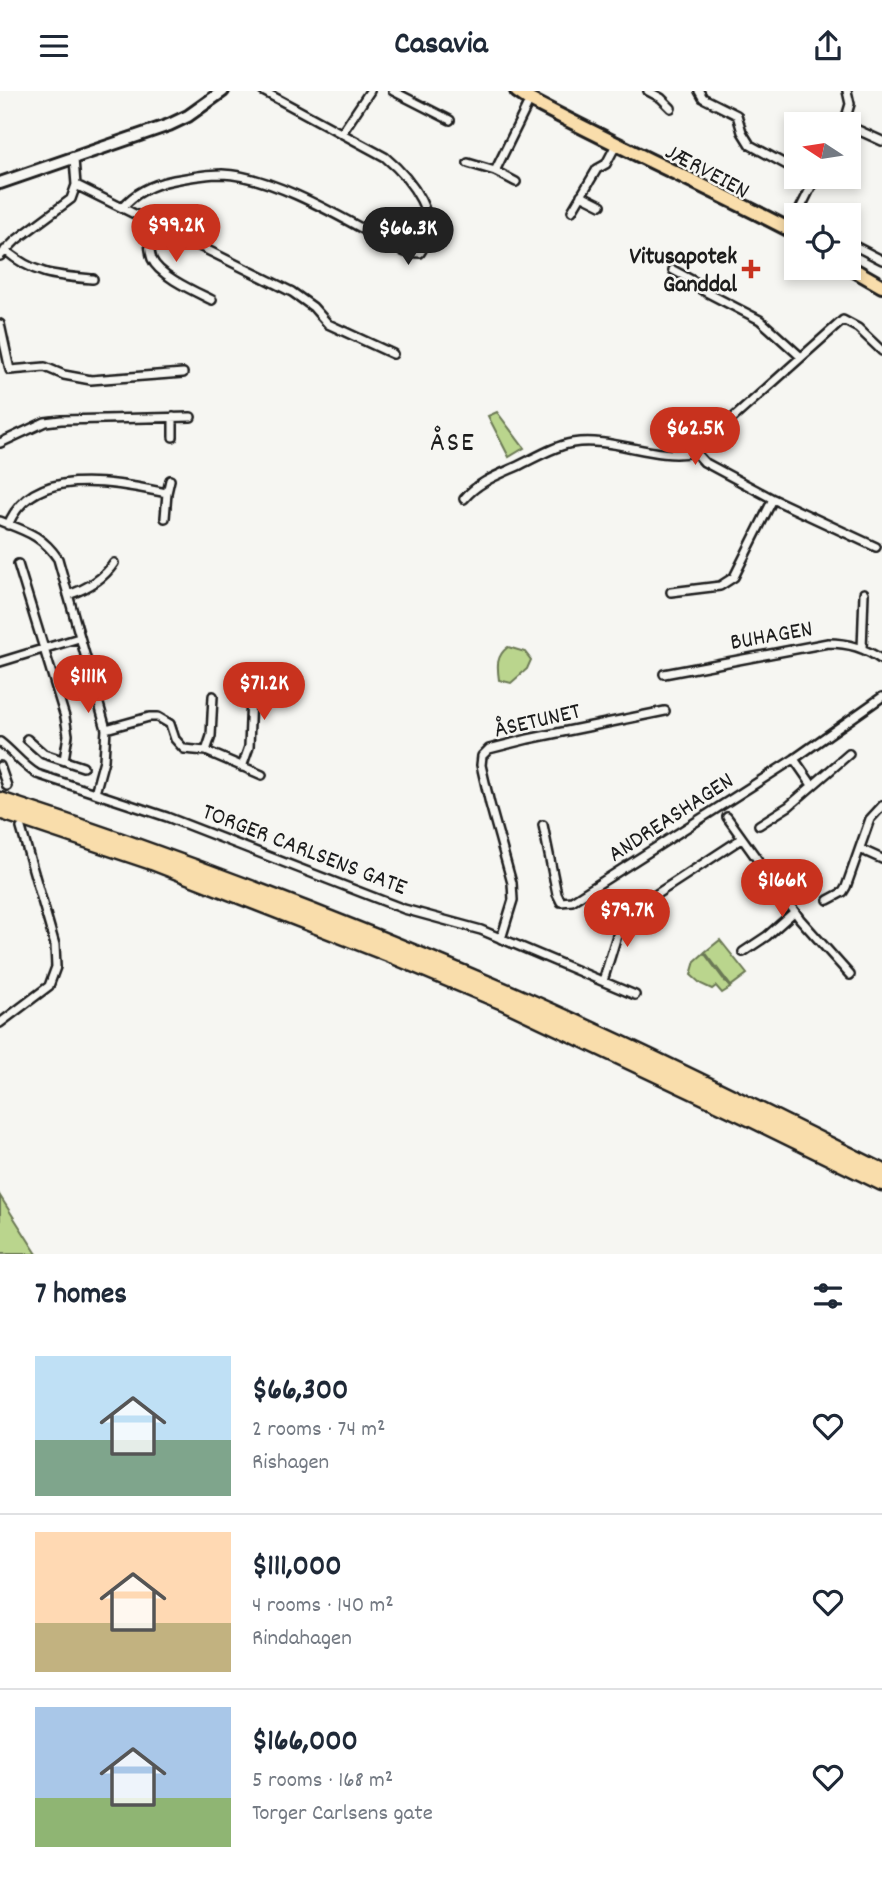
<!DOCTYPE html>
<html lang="en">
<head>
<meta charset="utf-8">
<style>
  :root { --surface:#fff; --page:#f6f6f7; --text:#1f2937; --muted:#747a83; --line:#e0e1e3; --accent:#c8321e }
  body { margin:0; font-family:Dekko,sans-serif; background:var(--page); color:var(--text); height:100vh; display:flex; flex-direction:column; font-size:26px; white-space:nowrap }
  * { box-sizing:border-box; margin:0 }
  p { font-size:23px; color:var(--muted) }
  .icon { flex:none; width:38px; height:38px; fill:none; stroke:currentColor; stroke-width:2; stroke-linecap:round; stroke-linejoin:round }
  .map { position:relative; height:1163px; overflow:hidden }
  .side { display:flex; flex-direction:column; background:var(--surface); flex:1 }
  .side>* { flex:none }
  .needle { width:46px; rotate:282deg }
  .tools { position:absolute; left:784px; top:21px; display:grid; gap:14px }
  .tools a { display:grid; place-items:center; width:77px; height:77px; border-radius:0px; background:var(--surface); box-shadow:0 4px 10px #0003; font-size:35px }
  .price { position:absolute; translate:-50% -60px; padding:0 16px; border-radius:24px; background:var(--accent); color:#fff; font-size:23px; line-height:46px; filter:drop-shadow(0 2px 4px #0008) }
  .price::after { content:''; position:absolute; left:50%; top:42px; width:21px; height:16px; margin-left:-10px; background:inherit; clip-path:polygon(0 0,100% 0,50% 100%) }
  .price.current { background:#222; color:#fff }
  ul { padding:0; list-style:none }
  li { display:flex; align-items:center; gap:21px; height:175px; padding:0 35px }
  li+li { border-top:2px solid var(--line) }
  li span { display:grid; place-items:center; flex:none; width:196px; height:140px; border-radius:0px; color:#555 }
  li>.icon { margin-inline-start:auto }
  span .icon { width:84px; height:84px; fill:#fffc; stroke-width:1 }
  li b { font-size:30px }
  h2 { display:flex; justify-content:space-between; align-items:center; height:84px; padding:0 35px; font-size:30px }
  header { display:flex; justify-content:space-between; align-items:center; height:91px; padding:0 35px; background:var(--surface); font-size:32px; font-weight:700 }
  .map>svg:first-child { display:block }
  .green { fill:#bad58d; stroke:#6b7854; stroke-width:2 }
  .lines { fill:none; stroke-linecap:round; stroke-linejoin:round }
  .street-casing { stroke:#1c1c1c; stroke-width:12 }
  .secondary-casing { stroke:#1c1c1c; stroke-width:16 }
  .primary-casing { stroke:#1c1c1c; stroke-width:18 }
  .highway-casing { stroke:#1c1c1c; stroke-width:19 }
  .street { stroke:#f6f6f2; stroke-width:7 }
  .secondary { stroke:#f6f6f2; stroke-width:10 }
  .primary { stroke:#f9ddab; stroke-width:12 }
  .highway { stroke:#f9ddab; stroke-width:14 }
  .poi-dot { fill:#c8321e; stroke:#f6f6f2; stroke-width:2.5 }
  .labels { text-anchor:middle; stroke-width:5; stroke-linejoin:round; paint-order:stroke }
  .street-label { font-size:24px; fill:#1c1c1c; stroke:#f6f6f2 }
  .poi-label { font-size:24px; font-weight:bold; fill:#1c1c1c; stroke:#f6f6f2; text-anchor:end }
  .quarter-label { font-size:28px; letter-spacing:2px; fill:#1c1c1c; stroke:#f6f6f2 }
</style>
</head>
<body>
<header><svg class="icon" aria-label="menu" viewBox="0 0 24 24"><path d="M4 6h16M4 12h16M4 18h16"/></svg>Casavia<svg class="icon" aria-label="share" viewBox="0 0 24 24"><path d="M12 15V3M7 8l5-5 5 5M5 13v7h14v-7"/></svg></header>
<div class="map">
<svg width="882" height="1163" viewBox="0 0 882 1163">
  <rect width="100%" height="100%" fill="#f6f6f2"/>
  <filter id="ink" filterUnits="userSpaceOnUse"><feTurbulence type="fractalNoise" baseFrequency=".0143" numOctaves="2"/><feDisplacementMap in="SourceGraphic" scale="14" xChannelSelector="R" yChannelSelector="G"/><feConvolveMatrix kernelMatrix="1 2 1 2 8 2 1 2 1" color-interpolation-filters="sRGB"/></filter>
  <g filter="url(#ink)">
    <path class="green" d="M 497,321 L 524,357 L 509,366 L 488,325 Z
      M 508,556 L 525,561 L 531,569 L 527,578 L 511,592 L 499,589 C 497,575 496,565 508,556 Z
      M 720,849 L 747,883 L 731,895 L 705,861 Z
      M 704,862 L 730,897 L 722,902 L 716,895 L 712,898 L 701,893 L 691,884 L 695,870 Z
      M 0,1105 L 35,1160 L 37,1163 L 0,1163 Z"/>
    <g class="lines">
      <g class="street-casing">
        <path id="street" d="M 393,0 L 450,29
          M 648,0 L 661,7 L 671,17
          M 699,0 L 703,7 L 737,24 L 742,41 L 750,54 L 796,79
          M 844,33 L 850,13 L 847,0
          M 849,35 L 882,50
          M 342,42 L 370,0
          M 74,68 L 76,94 L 292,201 L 313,216 L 328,233 L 393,263
          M 468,72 L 495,80 L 516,91
          M 495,80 L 530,9
          M 581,104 L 601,114
          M 802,115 L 810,124
          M 123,116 C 136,100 154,93 174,89 C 190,86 206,83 222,83 C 278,85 355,135 405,161 L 420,162 C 444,128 410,87 385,66 L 263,0
          M 572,120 L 597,78 L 606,73 L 616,54
          M 797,124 L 816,86
          M 148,129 C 149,142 148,157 152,168 C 159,185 196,201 212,209
          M 849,152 L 882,169
          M 5,159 C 34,184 56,185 93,188
          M 0,165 L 16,149 L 71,108 L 76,94
          M 673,179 L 703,195 L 702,199 L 760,229 L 801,266
          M 0,233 L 10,279 L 45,276 L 64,284 L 91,289 L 183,282
          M 173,326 L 173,346
          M 0,352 L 45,331 L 61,329 L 191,326
          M 695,361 L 704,371 L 773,408 L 876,456
          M 167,402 L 170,389
          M 464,408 C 478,391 498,384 518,375 C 535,367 554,355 572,352 C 613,345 655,370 695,361 L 843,229 L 858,237 L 882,260
          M 0,430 C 25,440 42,444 58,468 L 106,638 L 104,669 L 95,702
          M 8,434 C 33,373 116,392 167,402 L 165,427
          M 18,473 L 65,626 L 68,644 L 64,669
          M 671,501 L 720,495 L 734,486 L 773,408
          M 68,504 C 86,498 103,489 114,472
          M 862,558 L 864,502
          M 0,571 L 79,547
          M 664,583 L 828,552 C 849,552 865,557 882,569
          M 106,638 L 149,626 L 158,626 L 170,633 L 175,648 L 184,658 L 206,660 L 262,684
          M 27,648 L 44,663 L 83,676
          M 0,651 C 14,662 22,674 37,683 L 167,726 L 404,818 L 481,839 L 635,904
          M 206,660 L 211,645 L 213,605
          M 794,668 L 812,694
          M 0,675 L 7,695
          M 242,676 L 249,656 L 252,578
          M 727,726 L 800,828 L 850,884
          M 543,734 L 557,803 L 561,811 L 572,810 L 794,668 L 882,606
          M 759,734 L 789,715 L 849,663
          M 860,758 L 882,768
          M 828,809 L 843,801 L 846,796 L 870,728 L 882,715
          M 501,848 L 513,809 L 512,792 L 490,713 L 481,674 L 482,665 L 489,658 L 528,648 L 665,620
          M 743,861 L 767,845 L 794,821
          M 603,890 L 623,825 L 741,748
          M 0,932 L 49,895 L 56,876 L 55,854 L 21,737"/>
      </g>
      <g class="secondary-casing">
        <path id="secondary" d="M 0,92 L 169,34 L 188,25 L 223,0"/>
      </g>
      <g class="primary-casing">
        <path id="primary" d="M 517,0 L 530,9 C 618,56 708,96 796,142
          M 849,176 L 882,195"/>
      </g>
      <g class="highway-casing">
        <path id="highway" d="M 0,709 C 173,765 343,830 510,902 C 636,957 759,1019 882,1080
          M 0,720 L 152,771 L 396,866 L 503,911 L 751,1028 L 882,1092"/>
      </g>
      <use href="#street" class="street"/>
      <use href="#secondary" class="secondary"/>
      <use href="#primary" class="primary"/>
      <use href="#highway" class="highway"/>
    </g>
  </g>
  <path class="poi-dot" d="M747.5 167.5h7v7h7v7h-7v7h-7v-7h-7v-7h7z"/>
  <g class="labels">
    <g class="street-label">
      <text transform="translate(708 79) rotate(28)" y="8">JÆRVEIEN</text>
      <text transform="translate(771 543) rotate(-10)" y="8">BUHAGEN</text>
      <text transform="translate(537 628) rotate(-13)" y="8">ÅSETUNET</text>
      <text transform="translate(670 725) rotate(-33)" y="8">ANDREASHAGEN</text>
      <text transform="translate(305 757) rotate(21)" y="8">TORGER CARLSENS GATE</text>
    </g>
    <g class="poi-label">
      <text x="737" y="172">Vitusapotek<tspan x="737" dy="28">Ganddal</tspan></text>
    </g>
    <g class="quarter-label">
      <text x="453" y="359">ÅSE</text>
    </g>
  </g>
</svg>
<div class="tools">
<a><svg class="needle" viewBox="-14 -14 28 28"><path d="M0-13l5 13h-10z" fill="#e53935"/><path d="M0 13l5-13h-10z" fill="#747a83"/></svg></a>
<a><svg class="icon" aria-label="locate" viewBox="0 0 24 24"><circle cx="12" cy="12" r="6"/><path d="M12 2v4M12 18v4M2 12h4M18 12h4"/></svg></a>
</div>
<b class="price" style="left:176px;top:173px">$99.2K</b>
<b class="price current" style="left:408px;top:176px">$66.3K</b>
<b class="price" style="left:695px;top:376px">$62.5K</b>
<b class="price" style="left:88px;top:624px">$111K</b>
<b class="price" style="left:264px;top:631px">$71.2K</b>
<b class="price" style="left:782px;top:828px">$166K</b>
<b class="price" style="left:627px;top:858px">$79.7K</b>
</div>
<section class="side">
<h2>7 homes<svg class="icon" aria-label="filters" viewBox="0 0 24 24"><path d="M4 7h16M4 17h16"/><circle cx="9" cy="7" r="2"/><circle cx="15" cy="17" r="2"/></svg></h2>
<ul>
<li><span style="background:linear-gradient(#bfe0f5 60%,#7fa58c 0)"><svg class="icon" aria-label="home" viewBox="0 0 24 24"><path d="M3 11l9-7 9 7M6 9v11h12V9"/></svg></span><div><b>$66,300</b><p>2 rooms · 74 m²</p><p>Rishagen</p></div><svg class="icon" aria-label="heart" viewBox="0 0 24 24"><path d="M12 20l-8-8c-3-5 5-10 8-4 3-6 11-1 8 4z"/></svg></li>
<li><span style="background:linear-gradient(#ffd9b3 65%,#c2b280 0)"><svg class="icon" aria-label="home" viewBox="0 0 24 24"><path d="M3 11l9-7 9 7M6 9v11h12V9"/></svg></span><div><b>$111,000</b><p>4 rooms · 140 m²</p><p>Rindahagen</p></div><svg class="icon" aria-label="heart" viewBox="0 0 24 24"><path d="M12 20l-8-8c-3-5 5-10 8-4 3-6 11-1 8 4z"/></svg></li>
<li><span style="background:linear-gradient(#a9c7e8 65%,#8fb573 0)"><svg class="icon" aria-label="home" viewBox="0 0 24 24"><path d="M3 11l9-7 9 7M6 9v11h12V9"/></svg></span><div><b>$166,000</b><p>5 rooms · 168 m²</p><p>Torger Carlsens gate</p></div><svg class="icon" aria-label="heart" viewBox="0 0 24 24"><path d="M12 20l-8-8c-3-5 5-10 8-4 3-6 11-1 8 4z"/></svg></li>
</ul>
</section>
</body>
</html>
